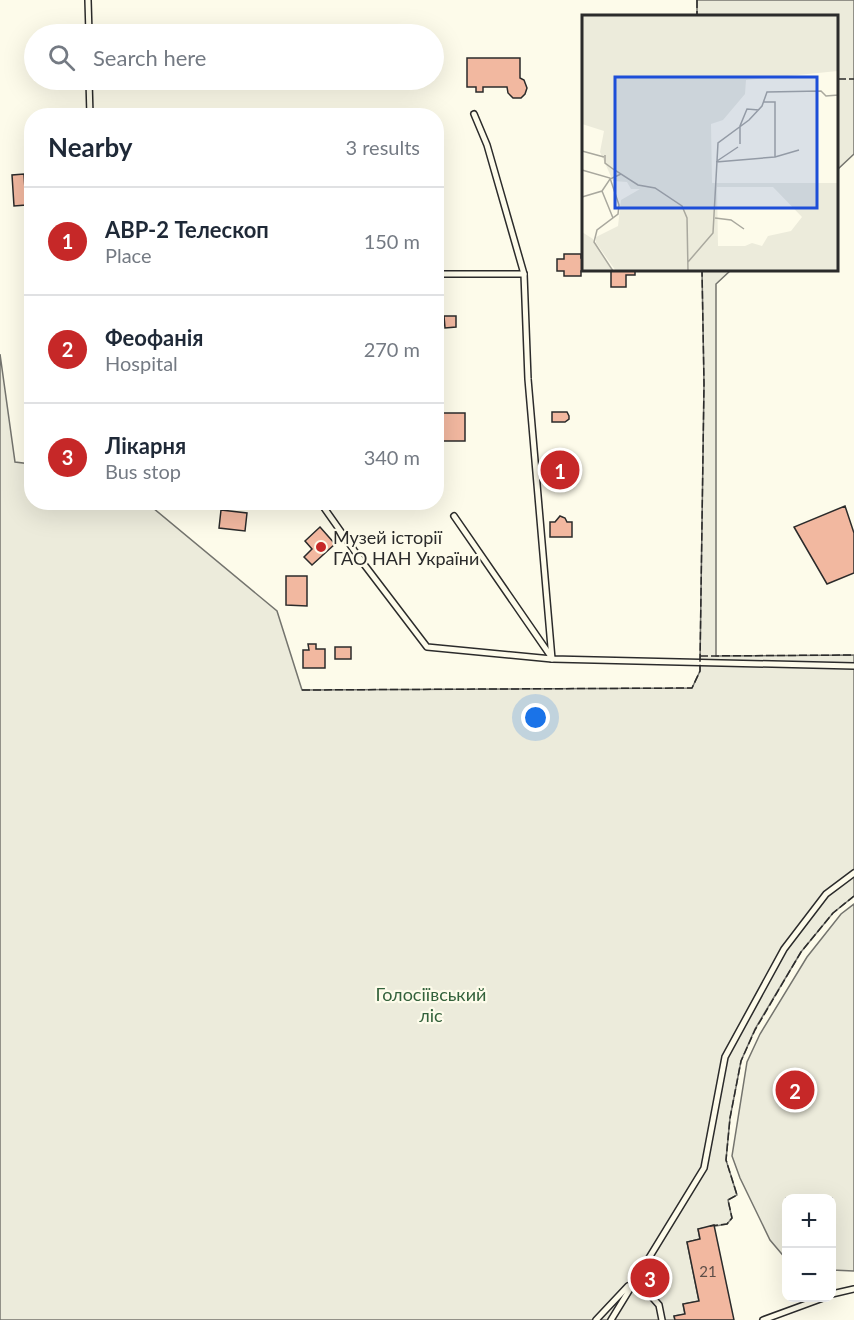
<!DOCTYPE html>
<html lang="en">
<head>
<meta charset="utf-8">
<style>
	:root { --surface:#fff; --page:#f2f2f3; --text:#1f2937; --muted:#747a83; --line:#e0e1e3; --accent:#c62828 }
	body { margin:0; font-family:Lato,sans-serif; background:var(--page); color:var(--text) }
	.controls { position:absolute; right:18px; bottom:18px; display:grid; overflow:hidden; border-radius:12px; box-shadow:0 6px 24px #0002 }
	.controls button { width:54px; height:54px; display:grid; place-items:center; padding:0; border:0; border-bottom:2px solid var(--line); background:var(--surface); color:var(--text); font:30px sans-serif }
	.you { position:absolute; left:536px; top:718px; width:21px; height:21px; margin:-15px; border:4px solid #fff; border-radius:50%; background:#1a73e8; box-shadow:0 0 0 9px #1a73e833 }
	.badge { display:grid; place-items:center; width:39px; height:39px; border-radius:50%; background:var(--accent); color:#fff; font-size:20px; font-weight:700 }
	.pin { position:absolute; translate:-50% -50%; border:3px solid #fff; box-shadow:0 2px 6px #0006 }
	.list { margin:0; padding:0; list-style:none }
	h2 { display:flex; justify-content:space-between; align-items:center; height:78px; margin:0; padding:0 24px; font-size:26px }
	h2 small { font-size:20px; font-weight:400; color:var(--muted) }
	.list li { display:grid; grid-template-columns:39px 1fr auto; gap:18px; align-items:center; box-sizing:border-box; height:108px; padding:0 24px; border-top:2px solid var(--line) }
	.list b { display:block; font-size:22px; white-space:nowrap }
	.list p { margin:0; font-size:20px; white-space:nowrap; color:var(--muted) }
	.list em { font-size:20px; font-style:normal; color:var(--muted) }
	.icon { flex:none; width:33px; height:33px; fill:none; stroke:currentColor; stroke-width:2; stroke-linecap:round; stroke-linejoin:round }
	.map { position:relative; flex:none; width:854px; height:1320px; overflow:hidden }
	.search { position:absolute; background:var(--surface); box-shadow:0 6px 24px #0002; left:24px; top:24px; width:420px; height:66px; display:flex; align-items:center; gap:15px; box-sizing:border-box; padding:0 21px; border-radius:33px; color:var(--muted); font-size:22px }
	.panel { position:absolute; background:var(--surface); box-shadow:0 6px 24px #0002; left:24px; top:108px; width:420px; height:402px; border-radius:24px }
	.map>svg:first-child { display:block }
	.green { fill:#ecebdb; stroke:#74746e; stroke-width:1.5 }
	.building { fill:#f2b8a0; stroke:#2b2b2b; stroke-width:1.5 }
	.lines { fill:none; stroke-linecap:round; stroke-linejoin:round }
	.lane-casing { stroke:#2b2b2b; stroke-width:8 }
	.lane { stroke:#fdfbea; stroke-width:5 }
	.fence { stroke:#2b2b2b; stroke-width:1.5; stroke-dasharray:8 3; stroke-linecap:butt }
	.poi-dot { fill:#c62828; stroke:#fdfbea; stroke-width:2 }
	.labels { text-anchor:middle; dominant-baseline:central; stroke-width:4.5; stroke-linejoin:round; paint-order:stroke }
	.number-label { font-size:15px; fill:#5d4e48 }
	.poi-label { font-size:18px; fill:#2b2b2b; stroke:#fdfbea; text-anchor:start }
	.park-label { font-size:18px; fill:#34623c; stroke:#fdfbea }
	.inset-road { fill:none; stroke:#a9a89e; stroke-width:1.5 }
	.view { fill:#1d4ed8; fill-opacity:0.15; stroke:#1d4ed8; stroke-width:3 }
	.inset-edge { fill:none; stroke:#2b2b2b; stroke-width:3 }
</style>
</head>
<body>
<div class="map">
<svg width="854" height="1320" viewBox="0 0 854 1320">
	<rect width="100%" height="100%" fill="#fdfbea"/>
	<g class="green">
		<polygon points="697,0 854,0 854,154 838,169 838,16 697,16"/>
		<polygon points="702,270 731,270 716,284 716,656 854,655 854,896 833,913 801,952 755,1029 741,1061 730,1118 726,1160 737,1195 728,1200 732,1218 727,1224 698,1229 700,1239 687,1242 699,1301 683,1304 685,1314 674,1316 675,1320 0,1320 0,354 15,462 31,464 32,502 147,503 277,611 302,690 692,688 700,671 700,663 704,384"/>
		<polygon points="854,904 854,1271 832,1270 832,1198 786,1198 786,1259 770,1240 740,1178 732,1156 747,1062 760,1034 807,957 841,914"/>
	</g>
	<g class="building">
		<polygon points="467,58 520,58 520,78 524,80 527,88 525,94 521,98 513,98 508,93 507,87 483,87 483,92 476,92 476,87 467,87"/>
		<polygon points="24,174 26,205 14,206 12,175"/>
		<polygon points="564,254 581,254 581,258 584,258 584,270 635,270 635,275 626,275 626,287 611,287 611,271 581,271 581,276 564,276 564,271 557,271 557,259 564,259"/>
		<polygon points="444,316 456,316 456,327 445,328"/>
		<polygon points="552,412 567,412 569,416 569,419 565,422 552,422"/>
		<rect x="436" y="413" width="29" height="28"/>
		<polygon points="551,465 566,465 569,471 564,475 551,475"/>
		<polygon points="845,506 854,533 854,573 827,584 794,527"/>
		<polygon points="221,510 247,513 245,531 219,528"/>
		<polygon points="560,516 565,518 567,522 572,522 572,537 550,537 550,522 555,522"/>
		<polygon points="320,527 335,544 312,565 304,557 312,549 305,541"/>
		<polygon points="286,576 307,576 307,606 286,605"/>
		<polygon points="308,644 316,644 316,649 325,649 325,668 303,668 303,650 309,650"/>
		<rect x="335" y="647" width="16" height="12"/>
		<polygon points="714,1225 734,1320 675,1320 674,1316 685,1314 683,1304 699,1301 687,1242 700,1239 698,1229"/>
	</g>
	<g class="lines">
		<defs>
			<g id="lane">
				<polyline points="88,0 89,34"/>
				<polyline points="89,80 90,116"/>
				<polyline points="474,114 487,145 524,274 528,379 552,659"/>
				<polyline points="436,274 524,274"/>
				<polyline points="320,502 363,563 427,647 552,659 854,666"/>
				<polyline points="454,516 552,658"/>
				<polyline points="636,1279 659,1305 662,1320"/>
				<polyline points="832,1294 854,1289"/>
				<polyline points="596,1320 628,1286"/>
				<polyline points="611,1320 704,1168 725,1057 784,949 826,894 854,873"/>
				<polyline points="763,1320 823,1298"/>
			</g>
		</defs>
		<use href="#lane" class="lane-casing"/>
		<use href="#lane" class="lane"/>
		<g class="fence">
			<polyline points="697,0 697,16"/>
			<polyline points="838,79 854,79"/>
			<polyline points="700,656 854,655"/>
			<polyline points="302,690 692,688 700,671 700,663 704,384 702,270"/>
			<polyline points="710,1226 727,1224 732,1218 728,1200 737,1195 726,1160 730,1118 741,1061 755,1030 801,952 833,913 854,896"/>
		</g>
	</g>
	<circle class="poi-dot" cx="321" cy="547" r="6"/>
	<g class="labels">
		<g class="number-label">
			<text x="708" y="1271">21</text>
		</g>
		<g class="poi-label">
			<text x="333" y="537">Музей історії<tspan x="333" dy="21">ГАО НАН України</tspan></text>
		</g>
		<g class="park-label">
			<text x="431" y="994">Голосіївський<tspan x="431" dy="21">ліс</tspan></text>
		</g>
	</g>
	<g transform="translate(582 15)">
		<rect width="256" height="256" fill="#fdfbea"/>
		<path d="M 0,0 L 256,0 L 256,56 L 164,65 L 163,79 L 141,105 L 129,109 L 130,168 L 256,168 L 256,256 L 34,256 L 14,228 L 14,222 L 36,211 L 39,185 L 58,174 L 49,174 L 45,167 L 31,166 L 18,137 L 22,116 L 0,109 ZM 135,172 L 191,172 L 220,202 L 209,216 L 186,221 L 180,231 L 170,228 L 163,231 L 136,231 ZM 0,217 L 11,224 L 30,256 L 0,256 Z" fill="#ecebdb" fill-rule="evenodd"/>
		<path class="inset-road" d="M 182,87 L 193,87 L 193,142M 158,129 L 158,111 L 165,94 L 177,95M 0,136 L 22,142M 23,140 L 23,148 L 31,154 L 56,170 L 73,173 L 100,191 L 105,203 L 106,256M 135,146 L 156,132M 134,147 L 193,142 L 217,135M 0,155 L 28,163 L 37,190 L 36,199 L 15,215 L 12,227 L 31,256M 20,176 L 31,203M 0,182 L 20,176 L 28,164 L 39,159M 133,203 L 149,205 L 162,214M 106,247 L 131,218 L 136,128 L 167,105 L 180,91 L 185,77 L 239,76 L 244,81 L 256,80 L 256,76"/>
		<path class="view" d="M 33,62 L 235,62 L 235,193 L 33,193 Z"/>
		<rect width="256" height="256" class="inset-edge"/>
	</g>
</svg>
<div class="controls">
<button>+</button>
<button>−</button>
</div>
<div class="you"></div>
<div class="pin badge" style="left:560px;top:470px">1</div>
<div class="pin badge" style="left:795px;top:1090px">2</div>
<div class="pin badge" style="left:650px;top:1278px">3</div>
<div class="search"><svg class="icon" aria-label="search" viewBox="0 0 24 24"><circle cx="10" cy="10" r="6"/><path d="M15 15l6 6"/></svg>Search here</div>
<section class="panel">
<h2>Nearby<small>3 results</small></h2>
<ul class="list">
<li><span class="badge">1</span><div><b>АВР-2 Телескоп</b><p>Place</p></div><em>150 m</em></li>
<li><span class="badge">2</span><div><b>Феофанія</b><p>Hospital</p></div><em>270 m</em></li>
<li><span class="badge">3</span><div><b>Лікарня</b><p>Bus stop</p></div><em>340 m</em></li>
</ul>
</section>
</div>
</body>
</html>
